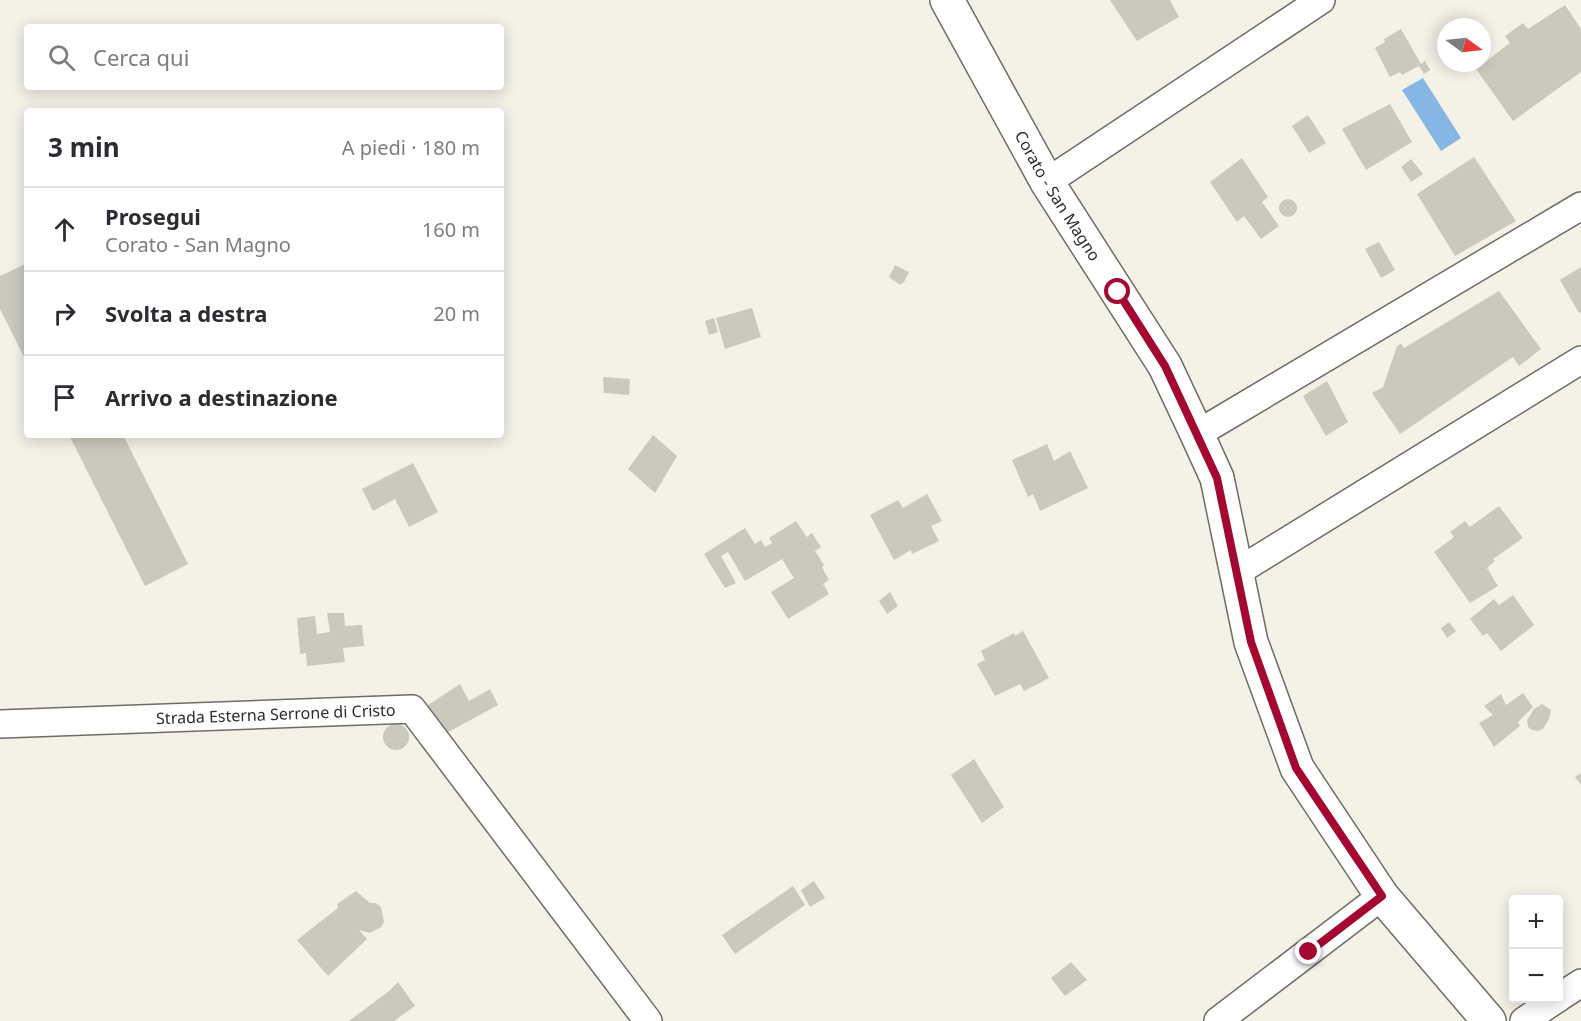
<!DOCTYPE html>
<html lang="it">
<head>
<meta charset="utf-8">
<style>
	:root { --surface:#fff; --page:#f2f2f3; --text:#2b2b33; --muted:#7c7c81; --line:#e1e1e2 }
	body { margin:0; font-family:"Noto Sans",sans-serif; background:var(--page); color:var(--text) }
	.controls { position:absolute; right:18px; bottom:18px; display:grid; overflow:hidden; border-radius:6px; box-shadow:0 3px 15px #0003 }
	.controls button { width:54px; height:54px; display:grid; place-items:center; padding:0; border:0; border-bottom:2px solid var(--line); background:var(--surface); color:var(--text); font:30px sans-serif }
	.compass { position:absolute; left:1437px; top:18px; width:54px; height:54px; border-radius:50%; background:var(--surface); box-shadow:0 3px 15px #0003; rotate:105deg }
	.stop { position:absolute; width:18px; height:18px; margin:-14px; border:4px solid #a4072f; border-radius:50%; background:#fff }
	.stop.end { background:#a4072f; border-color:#fff; box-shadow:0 2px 6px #0008 }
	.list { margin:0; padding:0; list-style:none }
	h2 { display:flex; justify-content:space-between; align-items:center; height:78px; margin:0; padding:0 24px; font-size:26px }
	h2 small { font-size:20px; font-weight:400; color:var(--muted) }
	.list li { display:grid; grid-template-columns:39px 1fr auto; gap:18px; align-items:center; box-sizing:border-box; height:84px; padding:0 24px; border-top:2px solid var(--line) }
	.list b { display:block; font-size:22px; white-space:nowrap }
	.list p { margin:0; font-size:20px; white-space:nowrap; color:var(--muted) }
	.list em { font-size:20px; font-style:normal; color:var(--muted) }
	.icon { flex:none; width:33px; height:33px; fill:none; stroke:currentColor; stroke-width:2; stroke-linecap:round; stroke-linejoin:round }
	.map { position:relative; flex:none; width:1581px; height:1021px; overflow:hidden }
	.search { position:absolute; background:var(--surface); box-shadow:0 3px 15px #0003; left:24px; top:24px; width:480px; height:66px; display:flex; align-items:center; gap:15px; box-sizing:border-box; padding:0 21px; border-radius:6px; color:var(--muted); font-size:22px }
	.panel { position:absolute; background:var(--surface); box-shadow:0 3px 15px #0003; left:24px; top:108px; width:480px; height:330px; border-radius:6px }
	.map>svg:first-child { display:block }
	.water { fill:#86b6e3 }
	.building { fill:#cbc9be }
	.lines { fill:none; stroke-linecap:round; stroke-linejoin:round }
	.minor-casing { stroke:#6e6d63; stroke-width:30 }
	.major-casing { stroke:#6e6d63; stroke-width:36 }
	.minor { stroke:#fff; stroke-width:27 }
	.major { stroke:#fff; stroke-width:33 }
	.route { stroke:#a4072f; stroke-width:8 }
	.labels { text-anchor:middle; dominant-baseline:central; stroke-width:6; stroke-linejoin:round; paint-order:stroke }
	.street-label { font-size:16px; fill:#2d2c28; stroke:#fff }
</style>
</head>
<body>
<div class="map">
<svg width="1581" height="1021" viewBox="0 0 1581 1021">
	<rect width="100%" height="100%" fill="#f4f2e7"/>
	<polygon class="water" points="1423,78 1461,138 1441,151 1402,90"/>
	<g class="building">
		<polygon points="1110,0 1170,0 1179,17 1137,41"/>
		<polygon points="1565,5 1581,29 1581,72 1513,121 1476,69 1510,43 1505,36 1523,23 1528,29"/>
		<polygon points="1401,29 1421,64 1425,61 1430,70 1424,74 1419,66 1402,75 1400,72 1390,77 1375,48 1385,42 1384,39"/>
		<polygon points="1390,104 1412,142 1366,170 1342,129"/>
		<polygon points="1308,115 1326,143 1309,153 1292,126"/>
		<polygon points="1474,157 1516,221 1455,256 1417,194"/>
		<polygon points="1242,158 1268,197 1262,202 1279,226 1261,239 1244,216 1237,222 1210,182"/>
		<polygon points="1411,159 1423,174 1411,182 1401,167"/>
		<circle cx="1288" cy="208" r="9"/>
		<polygon points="1379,242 1395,270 1381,278 1365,249"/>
		<polygon points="27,263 27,363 0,309 0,276"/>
		<polygon points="895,265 909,272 904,282 900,285 889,277"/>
		<polygon points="1581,267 1581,312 1579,313 1560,280"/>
		<polygon points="1499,291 1541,349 1519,366 1513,357 1400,434 1372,393 1383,387 1397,346 1401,344 1404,348"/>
		<polygon points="752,308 761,337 725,349 716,318"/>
		<polygon points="714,318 718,332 709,335 705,321"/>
		<polygon points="603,377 630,379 629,395 604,393"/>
		<polygon points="1327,381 1348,422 1326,436 1303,396"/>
		<polygon points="69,435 123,435 188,564 145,586"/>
		<polygon points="653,435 677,456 655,493 628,469"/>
		<polygon points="1047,444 1054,461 1070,451 1088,488 1040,511 1033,494 1028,497 1012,460"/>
		<polygon points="413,463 438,512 409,527 395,499 373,511 362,489"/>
		<polygon points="927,494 942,521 931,526 939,541 912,554 911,550 894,560 870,515 898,500 903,508"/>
		<polygon points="1499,506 1523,538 1493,559 1495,561 1487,568 1498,586 1470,603 1434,552 1454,537 1450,532 1465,521 1470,527"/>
		<polygon points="796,521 807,537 812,533 821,547 815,551 824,565 822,567 829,580 823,584 829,594 788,619 771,592 794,578 782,559 745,581 728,552 721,556 736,583 725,588 704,554 745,528 755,544 761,540 765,547 772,543 769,538"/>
		<polygon points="890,592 898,606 887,614 879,601"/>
		<polygon points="1513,595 1534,625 1501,651 1487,633 1483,636 1470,619 1494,599 1499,605"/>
		<polygon points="327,613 344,613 345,626 362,625 364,646 343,648 345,662 307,666 306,653 300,654 297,618 315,616 317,634 330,632"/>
		<polygon points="1449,622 1456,631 1447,638 1441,628"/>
		<polygon points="1023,631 1049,678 1024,691 1020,684 995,696 977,664 985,660 981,651 1014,633 1015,636"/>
		<polygon points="460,684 469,701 490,689 498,705 443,735 425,707"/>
		<polygon points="1523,693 1533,707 1518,722 1520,726 1494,747 1479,723 1493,715 1484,706 1501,694 1506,705"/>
		<polygon points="1542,704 1551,710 1549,719 1543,729 1538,731 1532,730 1528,727 1527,720 1534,709"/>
		<circle cx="396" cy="737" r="13"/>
		<polygon points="974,759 1004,807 982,823 951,775"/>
		<polygon points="1581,773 1581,785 1575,777"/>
		<polygon points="814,881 825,898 810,907 801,890"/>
		<polygon points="793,886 805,905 735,954 722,935"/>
		<polygon points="356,891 370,903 376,903 381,907 384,922 381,927 370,933 359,930 367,939 328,976 297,940 338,908 337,904"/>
		<polygon points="1071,962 1087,980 1065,996 1051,978"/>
		<polygon points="398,982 415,1006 394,1021 349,1021 389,991"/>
	</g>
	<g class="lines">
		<defs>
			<g id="minor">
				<polyline points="1047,182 1321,0"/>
				<polyline points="1197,434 1581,206"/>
				<polyline points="1237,572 1581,360"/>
				<path id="s1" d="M 0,724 L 412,709 L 648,1021"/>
				<polyline points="1558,998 1581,983"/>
				<polyline points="1218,1021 1382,896"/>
				<polyline points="1524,1021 1558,998"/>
			</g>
			<g id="major">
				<path id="s2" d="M 947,0 L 1047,182 L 1165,366 L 1197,434 L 1217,478 L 1251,642 L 1297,768 L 1382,896 L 1489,1021"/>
			</g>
		</defs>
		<use href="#minor" class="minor-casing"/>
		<use href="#major" class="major-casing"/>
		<use href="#minor" class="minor"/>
		<use href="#major" class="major"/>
	</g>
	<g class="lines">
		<polyline class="route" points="1118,292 1165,366 1217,478 1251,642 1296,768 1382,896 1309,952"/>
	</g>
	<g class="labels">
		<g class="street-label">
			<text stroke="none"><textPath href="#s2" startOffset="225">Corato - San Magno</textPath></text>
			<text stroke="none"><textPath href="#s1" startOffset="276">Strada Esterna Serrone di Cristo</textPath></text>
		</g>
	</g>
</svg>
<div class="controls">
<button>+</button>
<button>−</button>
</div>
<svg class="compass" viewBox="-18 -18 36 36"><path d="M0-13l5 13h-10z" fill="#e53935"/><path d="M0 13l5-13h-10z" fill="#7c7c81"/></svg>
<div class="stop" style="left:1118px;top:292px"></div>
<div class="stop end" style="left:1309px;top:952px"></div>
<div class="search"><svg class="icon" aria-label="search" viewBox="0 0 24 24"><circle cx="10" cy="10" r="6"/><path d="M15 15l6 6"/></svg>Cerca qui</div>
<section class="panel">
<h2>3 min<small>A piedi · 180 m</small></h2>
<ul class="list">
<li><svg class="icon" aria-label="ahead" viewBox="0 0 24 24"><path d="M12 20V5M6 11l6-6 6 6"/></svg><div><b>Prosegui</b><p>Corato - San Magno</p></div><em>160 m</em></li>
<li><svg class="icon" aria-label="right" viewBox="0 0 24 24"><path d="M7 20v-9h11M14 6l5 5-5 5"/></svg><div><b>Svolta a destra</b></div><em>20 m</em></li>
<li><svg class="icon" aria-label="arrive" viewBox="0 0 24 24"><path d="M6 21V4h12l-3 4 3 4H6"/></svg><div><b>Arrivo a destinazione</b></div></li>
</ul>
</section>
</div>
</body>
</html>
